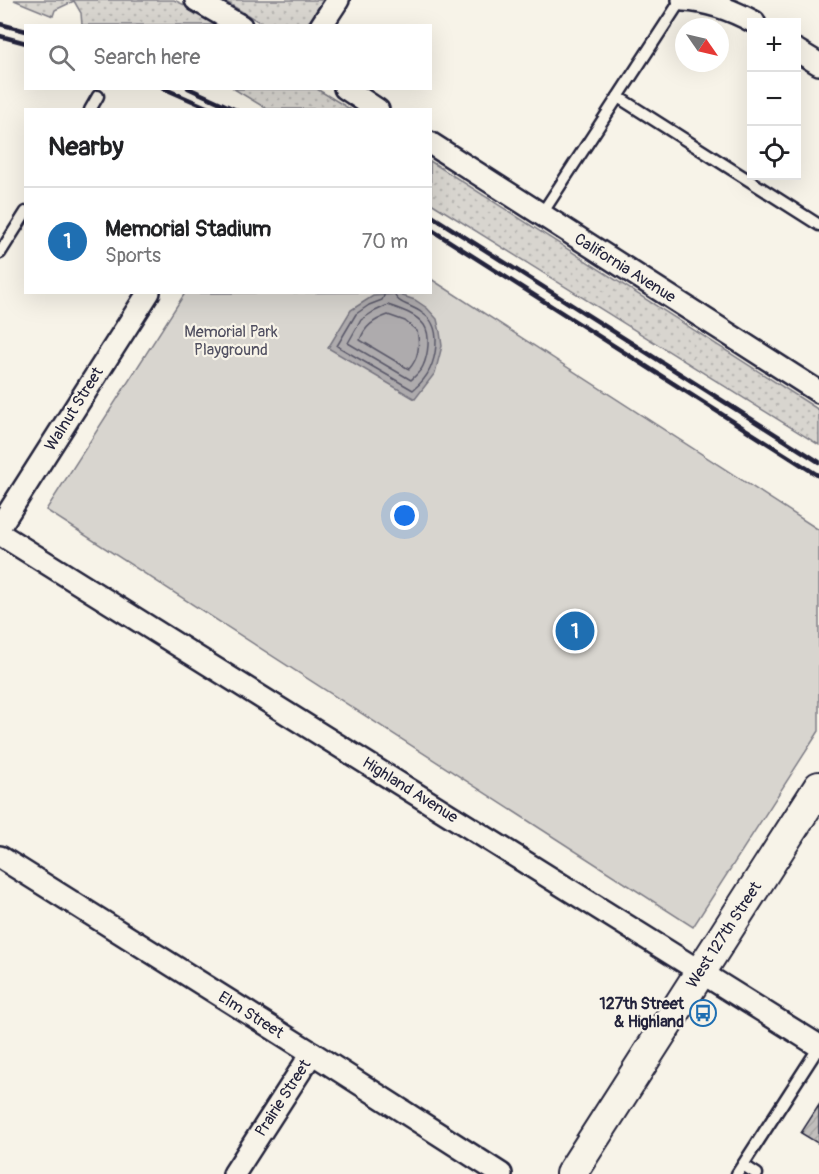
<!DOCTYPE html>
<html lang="en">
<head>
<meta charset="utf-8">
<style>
	:root { --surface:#fff; --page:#f6f6f6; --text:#202124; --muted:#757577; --line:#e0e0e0; --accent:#1f6fb2 }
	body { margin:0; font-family:Pangolin,sans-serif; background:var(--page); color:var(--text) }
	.controls { position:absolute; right:18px; top:18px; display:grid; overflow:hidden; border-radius:0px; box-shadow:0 6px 24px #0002 }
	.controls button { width:54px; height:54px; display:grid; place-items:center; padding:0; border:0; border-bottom:2px solid var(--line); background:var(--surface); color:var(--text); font:30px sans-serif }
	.compass { position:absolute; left:675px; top:18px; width:54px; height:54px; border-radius:50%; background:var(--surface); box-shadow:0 6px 24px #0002; rotate:124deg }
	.you { position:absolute; left:405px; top:516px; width:21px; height:21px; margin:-15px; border:4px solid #fff; border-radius:50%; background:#1a73e8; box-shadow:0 0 0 9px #1a73e833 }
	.badge { display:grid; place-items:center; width:39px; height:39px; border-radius:50%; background:var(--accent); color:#fff; font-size:20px; font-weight:700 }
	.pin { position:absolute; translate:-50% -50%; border:3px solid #fff; box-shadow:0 2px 6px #0006 }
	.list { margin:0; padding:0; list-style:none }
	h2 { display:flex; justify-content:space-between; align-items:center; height:78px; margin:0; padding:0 24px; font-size:26px }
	h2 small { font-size:20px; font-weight:400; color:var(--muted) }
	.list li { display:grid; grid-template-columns:39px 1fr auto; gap:18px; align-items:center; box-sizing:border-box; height:108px; padding:0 24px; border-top:2px solid var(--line) }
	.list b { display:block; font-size:22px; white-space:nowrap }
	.list p { margin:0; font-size:20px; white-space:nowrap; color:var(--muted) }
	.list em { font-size:20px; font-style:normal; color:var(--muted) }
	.icon { flex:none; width:33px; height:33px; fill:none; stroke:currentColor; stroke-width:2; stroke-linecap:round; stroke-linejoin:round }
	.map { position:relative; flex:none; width:819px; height:1174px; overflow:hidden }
	.search { position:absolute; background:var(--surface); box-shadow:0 6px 24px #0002; left:24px; top:24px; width:408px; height:66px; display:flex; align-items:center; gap:15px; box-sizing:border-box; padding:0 21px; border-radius:0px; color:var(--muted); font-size:22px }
	.panel { position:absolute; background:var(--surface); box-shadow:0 6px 24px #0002; left:24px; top:108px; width:408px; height:186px; border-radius:0px }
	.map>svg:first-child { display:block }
	.grass { fill:url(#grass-dots); stroke:#7d7c85; stroke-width:1.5 }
	.park { fill:#d8d5cf; stroke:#7d7c85; stroke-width:1.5 }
	.water { fill:#aeabad; stroke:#76747f; stroke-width:1.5 }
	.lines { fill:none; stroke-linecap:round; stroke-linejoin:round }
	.shore { stroke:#5a5969; stroke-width:1.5 }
	.building { fill:url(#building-hatch); stroke:#22223b; stroke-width:1.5 }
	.service-casing { stroke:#22223b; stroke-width:15 }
	.minor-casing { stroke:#22223b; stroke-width:26 }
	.secondary-casing { stroke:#22223b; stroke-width:34 }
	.service { stroke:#f7f3e8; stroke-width:10 }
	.minor { stroke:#f7f3e8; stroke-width:21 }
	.secondary { stroke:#f7f3e8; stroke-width:30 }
	.rail { stroke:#22223b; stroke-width:4.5 }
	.labels { text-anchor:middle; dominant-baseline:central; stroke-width:4.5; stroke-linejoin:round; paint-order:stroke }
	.street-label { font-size:16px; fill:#22223b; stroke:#f7f3e8 }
	.park-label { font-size:16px; fill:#504f60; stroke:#f7f3e8 }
	.poi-label { font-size:16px; font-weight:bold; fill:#22223b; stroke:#f7f3e8; text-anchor:end }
</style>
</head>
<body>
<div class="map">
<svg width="819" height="1174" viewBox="0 0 819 1174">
	<defs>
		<pattern id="grass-dots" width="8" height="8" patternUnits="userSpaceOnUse" patternTransform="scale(1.5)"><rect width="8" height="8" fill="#d8d5cf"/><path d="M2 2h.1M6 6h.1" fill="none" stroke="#b9b7b3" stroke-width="1.8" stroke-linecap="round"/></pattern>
		<pattern id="building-hatch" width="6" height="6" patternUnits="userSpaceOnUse" patternTransform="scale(1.5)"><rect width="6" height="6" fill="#c2bfbd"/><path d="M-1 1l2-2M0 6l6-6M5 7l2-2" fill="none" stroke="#a6a4a3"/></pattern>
	</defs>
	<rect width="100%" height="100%" fill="#f7f3e8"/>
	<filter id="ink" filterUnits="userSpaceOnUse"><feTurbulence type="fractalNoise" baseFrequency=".0167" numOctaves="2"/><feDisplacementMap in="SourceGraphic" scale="12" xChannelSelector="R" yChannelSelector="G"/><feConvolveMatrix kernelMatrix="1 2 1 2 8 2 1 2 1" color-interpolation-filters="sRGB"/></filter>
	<g filter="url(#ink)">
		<g class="grass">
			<polygon points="14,0 174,0 206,15 223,25 82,25 81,13 74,1 55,10 53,16"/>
			<polygon points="223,0 323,0 307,25 264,25"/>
			<polygon points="234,89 317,89 350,109 267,109"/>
			<polygon points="430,161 819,410 819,445 431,203"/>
		</g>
		<polygon class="park" points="431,279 819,530 819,731 693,927 46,510 185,293 430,292"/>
		<polygon class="water" points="397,294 415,300 427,308 437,319 440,332 442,346 435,373 415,399 328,348 351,310 373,296"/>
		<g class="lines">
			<g class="shore">
				<path d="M 384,292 L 384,296 L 382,300 L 369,305 L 356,314 L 337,346 L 413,390 C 419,385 427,376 430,369 C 436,356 439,336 432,323 C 430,319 425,315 422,313 C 413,305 395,304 394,292"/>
				<path d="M 388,305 C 400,309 416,314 424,325 C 431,335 428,355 423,366 C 421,371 415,376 411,380 L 348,343 L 361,320 L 373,312 Z"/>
				<path d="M 388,315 L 405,321 L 417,331 C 420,344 419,358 409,369 L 407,368 L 360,340 C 365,326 374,320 388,315 Z"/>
			</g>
		</g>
		<polygon class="building" points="819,1105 819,1144 801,1133"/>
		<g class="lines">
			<defs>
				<g id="service">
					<polyline points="618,97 819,225"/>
					<polyline points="90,110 98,96"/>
					<polyline points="541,215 681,0"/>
					<polyline points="0,253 26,212"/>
					<polyline points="743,1165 757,1174"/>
					<polyline points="737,1174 819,1047"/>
				</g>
				<g id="minor">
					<polyline points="196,0 241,26"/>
					<path d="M 683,0 C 709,1 732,10 754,22"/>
					<polyline points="321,26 338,0"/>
					<polyline points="796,50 819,64"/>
					<polyline points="345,88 378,110"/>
					<polyline points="430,143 819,392"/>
					<polyline points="0,526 149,292"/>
					<polyline points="0,534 819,1046"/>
					<polyline points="0,857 312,1053 501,1174"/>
					<polyline points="234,1174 312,1053"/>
				</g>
				<polyline id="secondary" points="571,1174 819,787"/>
			</defs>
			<use href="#service" class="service-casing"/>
			<use href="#minor" class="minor-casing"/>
			<use href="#secondary" class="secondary-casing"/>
			<use href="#service" class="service"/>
			<use href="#minor" class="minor"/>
			<use href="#secondary" class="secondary"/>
			<g class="rail">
				<polyline points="0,24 26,31"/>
				<polyline points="0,36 26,43"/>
				<polyline points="163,88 213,110"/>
				<polyline points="188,88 236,110"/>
				<polyline points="430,215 819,462"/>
				<polyline points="430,229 819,476"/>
			</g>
		</g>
	</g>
	<defs>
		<symbol id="bus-ring" viewBox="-11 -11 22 22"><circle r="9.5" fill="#f7f3e8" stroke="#1f6fb2" stroke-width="1.5"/><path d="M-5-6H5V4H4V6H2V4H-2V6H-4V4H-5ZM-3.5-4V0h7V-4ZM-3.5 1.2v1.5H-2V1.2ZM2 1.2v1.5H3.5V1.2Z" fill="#1f6fb2"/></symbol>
	</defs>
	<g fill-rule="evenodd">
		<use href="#bus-ring" x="688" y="998" width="30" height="30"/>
	</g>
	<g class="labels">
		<g class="street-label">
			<text transform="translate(625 268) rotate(32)">California Avenue</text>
			<text transform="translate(74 409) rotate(-58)">Walnut Street</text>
			<text transform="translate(410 790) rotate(32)">Highland Avenue</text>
			<text transform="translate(724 935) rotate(-57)">West 127th Street</text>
			<text transform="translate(251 1015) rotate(32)">Elm Street</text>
			<text transform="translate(283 1098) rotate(-57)">Prairie Street</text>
		</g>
		<g class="park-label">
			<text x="231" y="332">Memorial Park<tspan x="231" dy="18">Playground</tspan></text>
		</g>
		<g class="poi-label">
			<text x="684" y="1004">127th Street<tspan x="684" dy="18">&amp; Highland</tspan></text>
		</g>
	</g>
</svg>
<div class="controls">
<button>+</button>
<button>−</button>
<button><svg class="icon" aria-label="locate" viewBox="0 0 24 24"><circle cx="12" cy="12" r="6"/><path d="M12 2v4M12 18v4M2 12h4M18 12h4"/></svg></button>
</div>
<svg class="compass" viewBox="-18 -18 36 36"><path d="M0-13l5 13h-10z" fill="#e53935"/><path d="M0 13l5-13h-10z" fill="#757577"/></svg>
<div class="you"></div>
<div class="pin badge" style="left:575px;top:631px">1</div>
<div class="search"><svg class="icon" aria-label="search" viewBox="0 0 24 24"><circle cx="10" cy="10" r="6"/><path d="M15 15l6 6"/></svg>Search here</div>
<section class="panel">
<h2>Nearby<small></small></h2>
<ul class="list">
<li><span class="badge">1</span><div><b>Memorial Stadium</b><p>Sports</p></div><em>70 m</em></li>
</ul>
</section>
</div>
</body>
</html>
